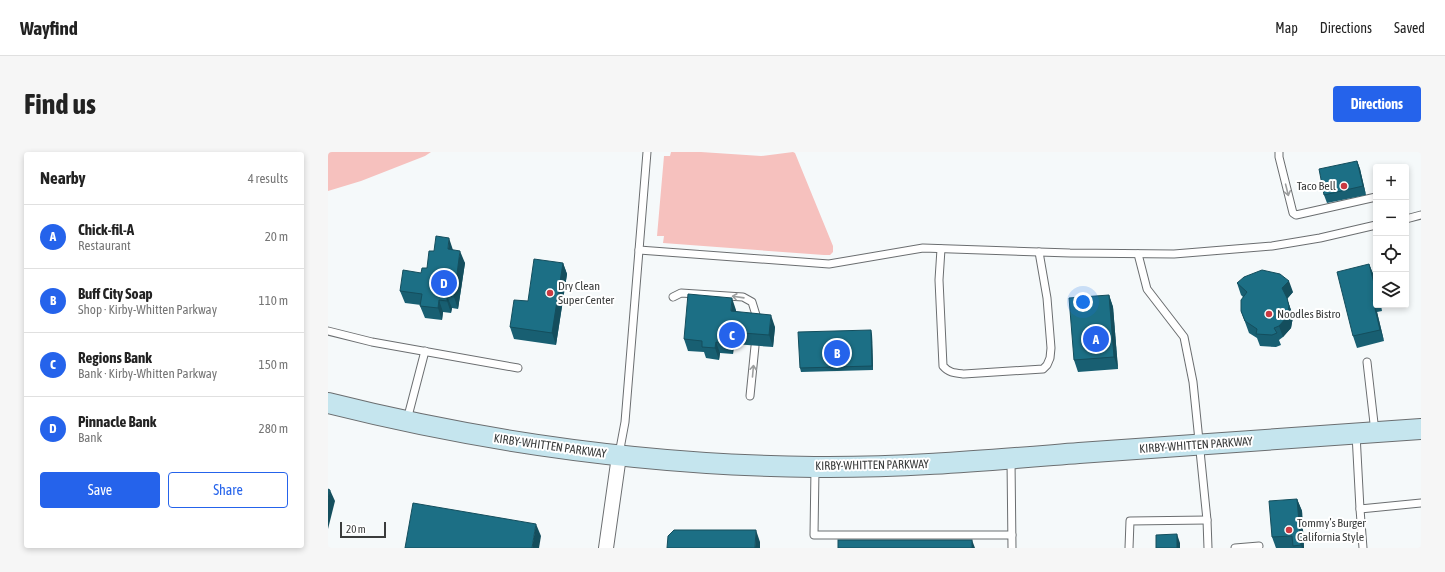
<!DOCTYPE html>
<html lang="en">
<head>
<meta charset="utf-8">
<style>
	:root { --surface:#fff; --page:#f6f6f6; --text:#222; --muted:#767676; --line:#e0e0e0; --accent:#2563eb }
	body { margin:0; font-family:"Asap Condensed",sans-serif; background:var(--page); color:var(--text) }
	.controls { position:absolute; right:12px; top:12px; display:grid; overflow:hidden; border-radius:4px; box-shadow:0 2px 6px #0003 }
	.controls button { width:36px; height:36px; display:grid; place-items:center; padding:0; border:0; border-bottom:1px solid var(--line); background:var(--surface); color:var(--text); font:20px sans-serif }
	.scale { position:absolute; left:12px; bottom:10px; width:46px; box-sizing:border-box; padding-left:4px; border:2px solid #3a3c3c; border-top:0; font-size:11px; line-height:14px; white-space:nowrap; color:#3a3c3c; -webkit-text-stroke:3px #fff; paint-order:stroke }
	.you { position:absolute; left:755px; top:150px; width:14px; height:14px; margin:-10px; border:3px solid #fff; border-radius:50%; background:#1a73e8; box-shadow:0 0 0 6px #1a73e833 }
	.badge { display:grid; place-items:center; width:26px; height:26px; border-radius:50%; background:var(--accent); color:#fff; font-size:13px; font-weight:700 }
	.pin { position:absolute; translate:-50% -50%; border:2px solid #fff; box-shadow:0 1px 4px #0006 }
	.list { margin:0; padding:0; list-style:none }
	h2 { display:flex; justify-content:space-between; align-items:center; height:52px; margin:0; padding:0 16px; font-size:17px }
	h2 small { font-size:13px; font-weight:400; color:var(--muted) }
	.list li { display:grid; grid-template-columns:26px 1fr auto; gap:12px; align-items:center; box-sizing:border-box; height:64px; padding:0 16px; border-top:1px solid var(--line) }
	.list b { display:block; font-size:15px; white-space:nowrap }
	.list p { margin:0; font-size:13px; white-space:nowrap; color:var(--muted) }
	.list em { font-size:13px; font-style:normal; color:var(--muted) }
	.actions { display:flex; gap:8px; padding:12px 16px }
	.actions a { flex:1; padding:9px 0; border:1px solid var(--accent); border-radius:4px; text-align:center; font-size:14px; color:var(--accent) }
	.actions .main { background:var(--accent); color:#fff }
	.icon { flex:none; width:22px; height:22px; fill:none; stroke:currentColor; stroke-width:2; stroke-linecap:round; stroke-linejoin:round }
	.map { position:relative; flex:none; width:1093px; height:396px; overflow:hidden; border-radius:4px }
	header { display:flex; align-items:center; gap:24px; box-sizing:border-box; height:56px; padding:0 20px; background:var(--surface); border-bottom:1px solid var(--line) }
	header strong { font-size:19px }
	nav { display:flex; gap:22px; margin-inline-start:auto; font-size:14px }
	.intro { display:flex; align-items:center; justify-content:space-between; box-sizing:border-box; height:96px; padding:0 24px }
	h1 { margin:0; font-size:28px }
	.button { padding:10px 18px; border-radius:4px; background:var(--accent); color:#fff; font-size:14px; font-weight:700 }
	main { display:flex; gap:24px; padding:0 24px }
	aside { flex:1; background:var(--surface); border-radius:4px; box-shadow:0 2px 6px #0003 }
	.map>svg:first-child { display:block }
	.green { fill:#f6c1be }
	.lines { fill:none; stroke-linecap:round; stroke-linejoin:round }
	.lane-casing { stroke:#6b6e70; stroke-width:9 }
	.street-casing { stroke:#6b6e70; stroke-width:16 }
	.secondary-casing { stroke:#6b6e70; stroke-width:22 }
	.lane { stroke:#fff; stroke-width:7 }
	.street { stroke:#fff; stroke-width:14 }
	.secondary { stroke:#c5e5ee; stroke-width:20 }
	.wall { fill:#185f72 }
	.shaded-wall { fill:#144e5d }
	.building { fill:#1c6f85; stroke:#144e5d }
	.oneway { stroke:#9c9e9e }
	.poi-dot { fill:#ca3a42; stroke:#fff; stroke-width:1.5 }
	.labels { text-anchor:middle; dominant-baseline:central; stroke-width:4; stroke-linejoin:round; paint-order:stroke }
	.poi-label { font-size:12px; fill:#3a3c3c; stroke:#fff; text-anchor:start }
	.street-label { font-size:12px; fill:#3a3c3c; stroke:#fff }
</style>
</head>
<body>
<header>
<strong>Wayfind</strong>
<nav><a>Map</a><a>Directions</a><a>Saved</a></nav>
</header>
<div class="intro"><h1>Find us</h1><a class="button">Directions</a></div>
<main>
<aside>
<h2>Nearby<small>4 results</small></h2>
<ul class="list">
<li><span class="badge">A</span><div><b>Chick-fil-A</b><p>Restaurant</p></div><em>20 m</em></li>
<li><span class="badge">B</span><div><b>Buff City Soap</b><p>Shop · Kirby-Whitten Parkway</p></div><em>110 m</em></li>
<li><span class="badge">C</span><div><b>Regions Bank</b><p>Bank · Kirby-Whitten Parkway</p></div><em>150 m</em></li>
<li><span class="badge">D</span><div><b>Pinnacle Bank</b><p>Bank</p></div><em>280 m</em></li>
</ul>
<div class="actions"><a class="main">Save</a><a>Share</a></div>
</aside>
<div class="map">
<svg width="1093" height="396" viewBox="0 0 1093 396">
	<rect width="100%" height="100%" fill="#f5f9fa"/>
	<g class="green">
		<polygon points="0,0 103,0 97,4 33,29 0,39"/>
		<polygon points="343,0 373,0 433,4 465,0 467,1 505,94 505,100 502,103 496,103 335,91 336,84 329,84 336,4 342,4"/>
	</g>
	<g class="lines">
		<defs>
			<g id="lane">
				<polyline points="951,0 951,5 965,61 968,63 1048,45"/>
				<polyline points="1078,67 1093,63"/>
				<path d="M 613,97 L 611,128 L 615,214 C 621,221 627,221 636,222 L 715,217 L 719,213 L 722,206 L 723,196 L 719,146 L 711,100"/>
				<polyline points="311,98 501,112 595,96 742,101 846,102 944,94 992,86 1048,73"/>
				<polyline points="810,102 819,137 856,185 865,230 868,259 879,368 880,396"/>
				<polyline points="345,145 353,141 415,145 424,150 428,163 428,171"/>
				<polyline points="0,179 44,190 190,216"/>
				<polyline points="1039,210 1047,280"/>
				<polyline points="422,244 427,194"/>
				<polyline points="79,268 97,199"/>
				<polyline points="1028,282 1032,357 1093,351"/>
				<polyline points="291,302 297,270 319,0"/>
				<polyline points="683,309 684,396"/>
				<polyline points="487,317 486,383 684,383"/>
				<polyline points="1032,357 1035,396"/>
				<polyline points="801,396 802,369 879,368"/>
				<polyline points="907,396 931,394"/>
			</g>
			<polyline id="street" points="278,396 291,304"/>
			<path id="secondary" d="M 0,251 C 159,291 322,313 486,315 C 575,316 663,308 751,301 C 865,293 979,285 1093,277"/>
		</defs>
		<use href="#lane" class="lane-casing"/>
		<use href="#street" class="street-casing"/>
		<use href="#secondary" class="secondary-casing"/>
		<use href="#lane" class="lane"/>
		<use href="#street" class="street"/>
		<use href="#secondary" class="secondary"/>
	</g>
	<g class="wall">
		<polygon points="1029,9 1032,17 1038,43 999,51 996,43"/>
		<polygon points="125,98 137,111 130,157 124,156 123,161 115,160 114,168 97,166 92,154 93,153 77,151 72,139 99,116 106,99"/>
		<polygon points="235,111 239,122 228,193 186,187 182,175"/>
		<polygon points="1041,112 1046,124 1048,133 1048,153 1053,153 1054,159 1049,160 1056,189 1029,196 1025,184"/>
		<polygon points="909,131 965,140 959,147 963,158 965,165 963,176 955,185 951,188 953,193 948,195 932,194 929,186 921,181 913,159 915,145 913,143"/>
		<polygon points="781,143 785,155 790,217 750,220 746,208"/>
		<polygon points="408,158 408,160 447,175 445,195 406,192 405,202 392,201 391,208 378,206 376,200 360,199 356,187"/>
		<polygon points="544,182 545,218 473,220 472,216"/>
		<polygon points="969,347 974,359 976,396 948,396 944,385"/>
	</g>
	<g class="shaded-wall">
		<polygon points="1029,9 1032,17 1038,43 1035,34"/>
		<polygon points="121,86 125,98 124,109 120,97"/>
		<polygon points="132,99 137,111 130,157 126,145"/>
		<polygon points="235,111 239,122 228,193 224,181"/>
		<polygon points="1041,112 1046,124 1048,133 1048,139"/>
		<polygon points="961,129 965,140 959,147 963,158 965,165 963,176 955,185 951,174 954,136"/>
		<polygon points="781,143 785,155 790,217 786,205"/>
		<polygon points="119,144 124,156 123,161 119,149"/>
		<polygon points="404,146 408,158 407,171 403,159"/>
		<polygon points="111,148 115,160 114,168 110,156"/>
		<polygon points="1045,148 1049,160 1056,189 1052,178"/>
		<polygon points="443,163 447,175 445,195 441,183"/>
		<polygon points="543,178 544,182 545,218 544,214"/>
		<polygon points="402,180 406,192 405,202 401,191"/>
		<polygon points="388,190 392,201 391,208 387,196"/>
		<polygon points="2,338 7,349 0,377 0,347"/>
		<polygon points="969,347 974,359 976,396 974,396 973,393"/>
		<polygon points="208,372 213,384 211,396 204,396"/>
		<polygon points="428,378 432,390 432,396 427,396"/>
		<polygon points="849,382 852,391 852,396 849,396"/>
		<polygon points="644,388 647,396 644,396"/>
	</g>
	<g class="building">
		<polygon points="1029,9 1035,34 996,43 991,17"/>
		<polygon points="108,84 121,86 120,97 132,99 126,145 119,144 119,149 111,148 110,156 92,154 94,142 72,139 75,118 93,121 94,116 99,116 101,99 106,99"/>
		<polygon points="206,107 235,111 224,181 182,175 186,148 200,149"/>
		<polygon points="1041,112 1048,139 1048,147 1045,148 1052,178 1025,184 1009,120"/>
		<polygon points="934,118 952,122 961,129 954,136 959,146 961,154 959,165 951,174 946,176 949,181 944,183 928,182 929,177 917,169 913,159 913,148 919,140 909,131 916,125"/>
		<polygon points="360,142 404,146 403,159 443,163 441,183 402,180 401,191 388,190 387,196 374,195 374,189 356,187"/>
		<polygon points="781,143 786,205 746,208 741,146"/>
		<polygon points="543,178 544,214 472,216 470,180"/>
		<polygon points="0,337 2,338 0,347"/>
		<polygon points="969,347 973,393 965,394 964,384 944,385 941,349"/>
		<polygon points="85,351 208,372 204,396 77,396"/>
		<polygon points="346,378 428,378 427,396 339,396 340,384"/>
		<polygon points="849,382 849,396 828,396 828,383"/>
		<rect x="510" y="388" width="134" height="8"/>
	</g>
	<defs><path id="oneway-shaft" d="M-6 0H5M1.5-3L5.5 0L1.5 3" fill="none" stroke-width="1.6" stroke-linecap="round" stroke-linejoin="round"/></defs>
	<g class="oneway">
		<use href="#oneway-shaft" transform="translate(959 38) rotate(76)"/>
		<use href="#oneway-shaft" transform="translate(410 145) rotate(-172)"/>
		<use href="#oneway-shaft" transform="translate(425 219) rotate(-85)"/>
	</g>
	<g class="poi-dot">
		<circle cx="1016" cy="34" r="4"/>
		<circle cx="222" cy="141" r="4"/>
		<circle cx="941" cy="162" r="4"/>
		<circle cx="961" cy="378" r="4"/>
	</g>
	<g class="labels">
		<g class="poi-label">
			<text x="1008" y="34" text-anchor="end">Taco Bell</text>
			<text x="230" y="134">Dry Clean<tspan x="230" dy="14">Super Center</tspan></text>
			<text x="949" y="162">Noodles Bistro</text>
			<text x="969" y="371">Tommy’s Burger<tspan x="969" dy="14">California Style</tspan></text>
		</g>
		<g class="street-label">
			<text transform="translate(868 293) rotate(-4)">KIRBY-WHITTEN PARKWAY</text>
			<text transform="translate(222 294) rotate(8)">KIRBY-WHITTEN PARKWAY</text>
			<text transform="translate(544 313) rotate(-1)">KIRBY-WHITTEN PARKWAY</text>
		</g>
	</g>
</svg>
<div class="controls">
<button>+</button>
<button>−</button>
<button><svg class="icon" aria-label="locate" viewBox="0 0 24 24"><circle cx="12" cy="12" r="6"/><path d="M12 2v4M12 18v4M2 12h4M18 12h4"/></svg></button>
<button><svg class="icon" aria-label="layers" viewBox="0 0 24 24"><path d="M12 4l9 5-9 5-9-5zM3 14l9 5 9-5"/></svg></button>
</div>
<div class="scale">20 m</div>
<div class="you"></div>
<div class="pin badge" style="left:768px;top:187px">A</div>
<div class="pin badge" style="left:509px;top:201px">B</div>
<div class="pin badge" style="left:404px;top:183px">C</div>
<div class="pin badge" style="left:116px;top:131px">D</div>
</div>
</main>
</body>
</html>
